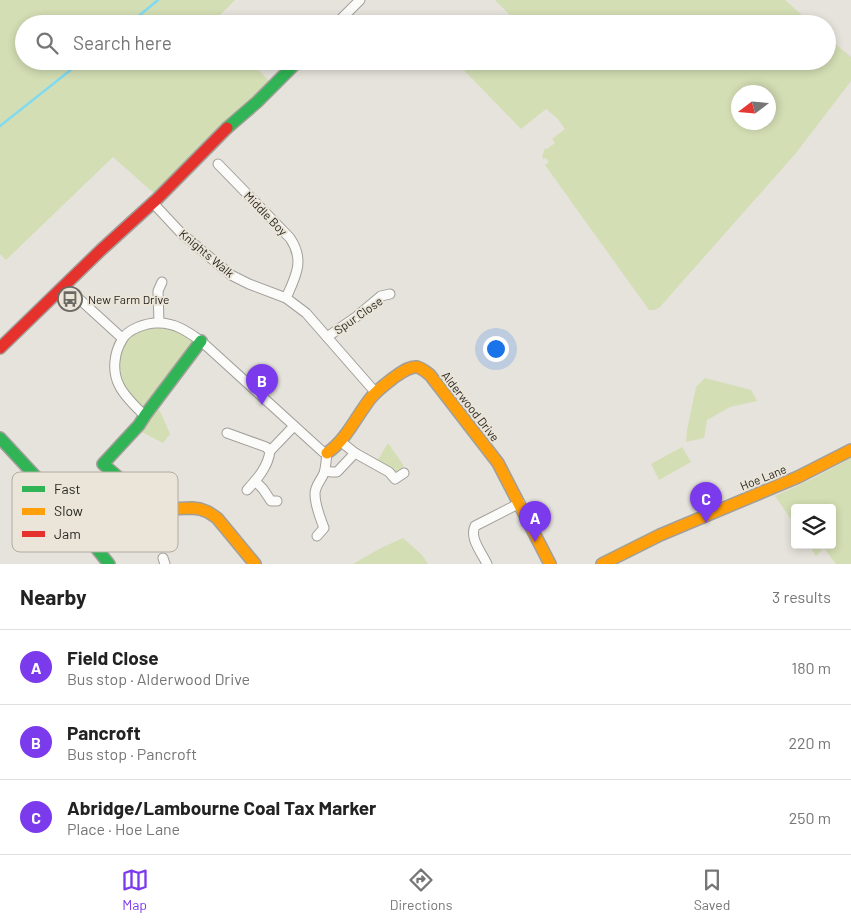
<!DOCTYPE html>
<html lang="en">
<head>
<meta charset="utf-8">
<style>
	:root { --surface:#fff; --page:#f2f2f2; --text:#222; --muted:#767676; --line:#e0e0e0; --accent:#7c3aed }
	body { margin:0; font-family:Barlow,sans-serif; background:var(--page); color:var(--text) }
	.controls { position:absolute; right:15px; bottom:15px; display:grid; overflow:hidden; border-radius:5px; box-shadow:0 2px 8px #0003 }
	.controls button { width:45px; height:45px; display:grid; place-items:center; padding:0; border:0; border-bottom:1px solid var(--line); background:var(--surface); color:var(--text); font:25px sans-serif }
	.compass { position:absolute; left:731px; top:85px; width:45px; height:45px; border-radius:50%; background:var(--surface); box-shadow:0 2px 8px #0003; rotate:254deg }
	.you { position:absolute; left:495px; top:348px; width:18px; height:18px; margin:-12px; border:4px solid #fff; border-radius:50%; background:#1a73e8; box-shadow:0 0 0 8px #1a73e833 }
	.badge { display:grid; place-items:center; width:32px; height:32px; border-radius:50%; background:var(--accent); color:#fff; font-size:16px; font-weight:700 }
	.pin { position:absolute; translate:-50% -41px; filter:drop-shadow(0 1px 2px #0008) }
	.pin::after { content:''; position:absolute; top:26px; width:18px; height:15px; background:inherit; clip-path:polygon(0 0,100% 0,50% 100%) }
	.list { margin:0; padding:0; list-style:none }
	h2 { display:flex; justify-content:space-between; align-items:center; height:65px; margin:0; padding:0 20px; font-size:21px }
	h2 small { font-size:16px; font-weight:400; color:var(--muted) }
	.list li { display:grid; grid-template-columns:32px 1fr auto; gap:15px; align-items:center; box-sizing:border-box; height:75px; padding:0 20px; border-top:1px solid var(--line) }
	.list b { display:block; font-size:19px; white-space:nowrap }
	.list p { margin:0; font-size:16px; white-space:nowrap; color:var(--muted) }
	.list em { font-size:16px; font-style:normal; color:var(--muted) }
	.icon { flex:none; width:28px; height:28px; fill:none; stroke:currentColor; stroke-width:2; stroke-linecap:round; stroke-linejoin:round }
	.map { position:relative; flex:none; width:851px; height:564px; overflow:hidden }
	.search { position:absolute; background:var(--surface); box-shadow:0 2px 8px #0003; left:15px; right:15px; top:15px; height:55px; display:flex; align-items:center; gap:12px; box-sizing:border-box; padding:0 18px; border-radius:28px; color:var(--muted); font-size:19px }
	.sheet { height:290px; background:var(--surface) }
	nav { display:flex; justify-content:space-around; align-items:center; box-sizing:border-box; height:70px; border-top:1px solid var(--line); background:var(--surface); font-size:14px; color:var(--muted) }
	nav a { display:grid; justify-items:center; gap:2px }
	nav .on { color:var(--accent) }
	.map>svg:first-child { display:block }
	.green { fill:#d3deb4; fill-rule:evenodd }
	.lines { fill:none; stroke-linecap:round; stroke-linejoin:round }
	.stream { stroke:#80daf0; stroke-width:2.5 }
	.street-casing { stroke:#a29f9b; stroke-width:11 }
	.fast-casing { stroke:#a29f9b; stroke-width:14 }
	.slow-casing { stroke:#a29f9b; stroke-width:14 }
	.jam-casing { stroke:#a29f9b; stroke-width:14 }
	.street { stroke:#fbfbfa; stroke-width:9 }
	.fast { stroke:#30b455; stroke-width:11 }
	.slow { stroke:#ff9f0a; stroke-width:11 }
	.jam { stroke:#e5322d; stroke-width:11 }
	.labels { text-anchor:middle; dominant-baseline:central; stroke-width:4; stroke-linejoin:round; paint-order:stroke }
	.street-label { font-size:12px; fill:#292722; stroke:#eae5d8 }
	.poi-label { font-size:12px; fill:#292722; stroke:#eae5d8; text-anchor:start }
	.key { fill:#eae5d8; stroke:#b0aca1; stroke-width:1 }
	.key-label { font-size:14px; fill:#292722 }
</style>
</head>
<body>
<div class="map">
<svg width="851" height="564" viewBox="0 0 851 564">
	<rect width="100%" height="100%" fill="#e6e3dc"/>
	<g class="green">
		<polygon points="0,0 235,0 213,22 215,24 24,24 24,61 250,61 270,82 157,196 113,157 6,260 0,254"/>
		<polygon points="495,0 785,0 812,24 500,24 510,15"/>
		<path d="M 827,37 L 851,57 L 851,81 L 796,153 L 659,308 L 654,310 L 649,310 L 545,165 L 549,162 L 546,158 L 544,159 L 542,157 L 545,148 L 547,149 L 555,143 L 552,139 L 565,129 L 557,118 L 546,109 L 521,129 L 455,61 L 827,61 ZM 738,92 L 768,92 L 768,122 L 738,122 Z"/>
		<polygon points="157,326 175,329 194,340 146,407 141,408 125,389 118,372 120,353 128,338 144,329"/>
		<polygon points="705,378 751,390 757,401 730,407 707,420 704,438 686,442 687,430 696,387"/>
		<polygon points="157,409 160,411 170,434 163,443 140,431"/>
		<polygon points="388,443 404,466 393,474 376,463"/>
		<polygon points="682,447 691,462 659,480 651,464"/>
		<polygon points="851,458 851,564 836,564 824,548 816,556 809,545 832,545 832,508 795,508 795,525 775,496 812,479"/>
		<polygon points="403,538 422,555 428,564 353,564 381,548"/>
	</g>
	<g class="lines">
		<g class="stream">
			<polyline points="129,24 158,0"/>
			<polyline points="0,126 82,61"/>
		</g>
		<defs>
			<g id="street">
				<polyline points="336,24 360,0"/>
				<path d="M 218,164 L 290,238 C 305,260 296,276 286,298"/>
				<polyline points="153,203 181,233 231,275 249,284 286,298 306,313 376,393"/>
				<polyline points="65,286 122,338"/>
				<polyline points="159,322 158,291 162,282"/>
				<polyline points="327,337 356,317 381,296 390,294"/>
				<path d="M 144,415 C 135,406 124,396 119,385 C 112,371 114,353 122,340 C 127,329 148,322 159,323 C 176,323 188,332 201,341 L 323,452 L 327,453 C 326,460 326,467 324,473 C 321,481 315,485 315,494 C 315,506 320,517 324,528 L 317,536"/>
				<path d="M 227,433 L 266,447 L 270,451 C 268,467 257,479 247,490"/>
				<polyline points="270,451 294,426"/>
				<polyline points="355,453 389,472 395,479 404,473"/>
				<polyline points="325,471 332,472 337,472 355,453 340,441"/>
				<polyline points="255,481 263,489 271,501 277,501"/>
				<polyline points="163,558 165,564"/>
				<path d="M 487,564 C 482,553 469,538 475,526 L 520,503"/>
			</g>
			<g id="fast">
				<polyline points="227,128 257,102 298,61"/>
				<polyline points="0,438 62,505 109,564"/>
				<polyline points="165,509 153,507 103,464 139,425 146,414 201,341"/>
			</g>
			<g id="slow">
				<path d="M 327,453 C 346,440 356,417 370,399 C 377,390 387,383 396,376 C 402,372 410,366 417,367 C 422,368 426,372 430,375 L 498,463 L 550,564"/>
				<polyline points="165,509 192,508 200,509 208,512 217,518 255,564"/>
				<polyline points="602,564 660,535 798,477 851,450"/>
			</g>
			<polyline id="jam" points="0,348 101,250 157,199 227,128"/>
		</defs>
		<use href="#street" class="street-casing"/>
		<use href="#fast" class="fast-casing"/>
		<use href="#slow" class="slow-casing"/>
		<use href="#jam" class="jam-casing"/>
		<use href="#street" class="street"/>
		<use href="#fast" class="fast"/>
		<use href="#slow" class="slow"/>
		<use href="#jam" class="jam"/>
	</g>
	<defs>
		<symbol id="bus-ring" viewBox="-11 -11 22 22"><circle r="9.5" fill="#eae5d8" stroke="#6b6963" stroke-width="1.5"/><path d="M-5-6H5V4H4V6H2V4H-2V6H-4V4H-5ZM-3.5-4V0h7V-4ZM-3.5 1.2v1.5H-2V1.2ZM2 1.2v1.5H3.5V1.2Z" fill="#6b6963"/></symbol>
	</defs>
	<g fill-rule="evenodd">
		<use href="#bus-ring" x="56" y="285" width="28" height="28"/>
	</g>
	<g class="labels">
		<g class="street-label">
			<text transform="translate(266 213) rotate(46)">Middle Boy</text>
			<text transform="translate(207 253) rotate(40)">Knights Walk</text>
			<text transform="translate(358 315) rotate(-35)">Spur Close</text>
			<text transform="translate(471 406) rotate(52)">Alderwood Drive</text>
			<text transform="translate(763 477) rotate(-22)">Hoe Lane</text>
		</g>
		<g class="poi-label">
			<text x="88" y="299">New Farm Drive</text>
		</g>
	</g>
	<rect x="12" y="472" width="166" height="80" rx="8" class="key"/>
	<rect x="22" y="486" width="23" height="6" fill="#30b455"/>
	<rect x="22" y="508" width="23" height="7" fill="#ff9f0a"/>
	<rect x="22" y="531" width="23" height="6" fill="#e5322d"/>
	<g class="key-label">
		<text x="54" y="494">Fast</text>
		<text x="54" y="516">Slow</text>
		<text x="54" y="539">Jam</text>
	</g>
</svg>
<div class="controls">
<button><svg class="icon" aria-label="layers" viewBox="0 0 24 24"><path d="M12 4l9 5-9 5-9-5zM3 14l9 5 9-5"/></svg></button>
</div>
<svg class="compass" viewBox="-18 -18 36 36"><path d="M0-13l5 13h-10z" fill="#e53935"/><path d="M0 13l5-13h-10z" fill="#767676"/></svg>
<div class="you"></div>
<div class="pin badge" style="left:535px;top:542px">A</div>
<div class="pin badge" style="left:262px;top:405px">B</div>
<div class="pin badge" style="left:706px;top:523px">C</div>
<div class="search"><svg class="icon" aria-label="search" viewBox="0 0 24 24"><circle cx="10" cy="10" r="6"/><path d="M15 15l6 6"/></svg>Search here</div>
</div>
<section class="sheet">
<h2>Nearby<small>3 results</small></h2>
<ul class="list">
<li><span class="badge">A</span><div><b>Field Close</b><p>Bus stop · Alderwood Drive</p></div><em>180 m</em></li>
<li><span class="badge">B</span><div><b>Pancroft</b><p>Bus stop · Pancroft</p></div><em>220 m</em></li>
<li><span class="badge">C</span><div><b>Abridge/Lambourne Coal Tax Marker</b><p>Place · Hoe Lane</p></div><em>250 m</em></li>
</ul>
</section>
<nav>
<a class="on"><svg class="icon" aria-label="map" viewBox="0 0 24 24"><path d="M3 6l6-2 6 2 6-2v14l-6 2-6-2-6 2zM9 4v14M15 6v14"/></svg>Map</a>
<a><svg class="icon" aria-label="directions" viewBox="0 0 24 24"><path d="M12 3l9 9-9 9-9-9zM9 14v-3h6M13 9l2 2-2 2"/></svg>Directions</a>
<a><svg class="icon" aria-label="saved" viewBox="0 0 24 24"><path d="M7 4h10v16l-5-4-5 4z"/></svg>Saved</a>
</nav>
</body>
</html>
